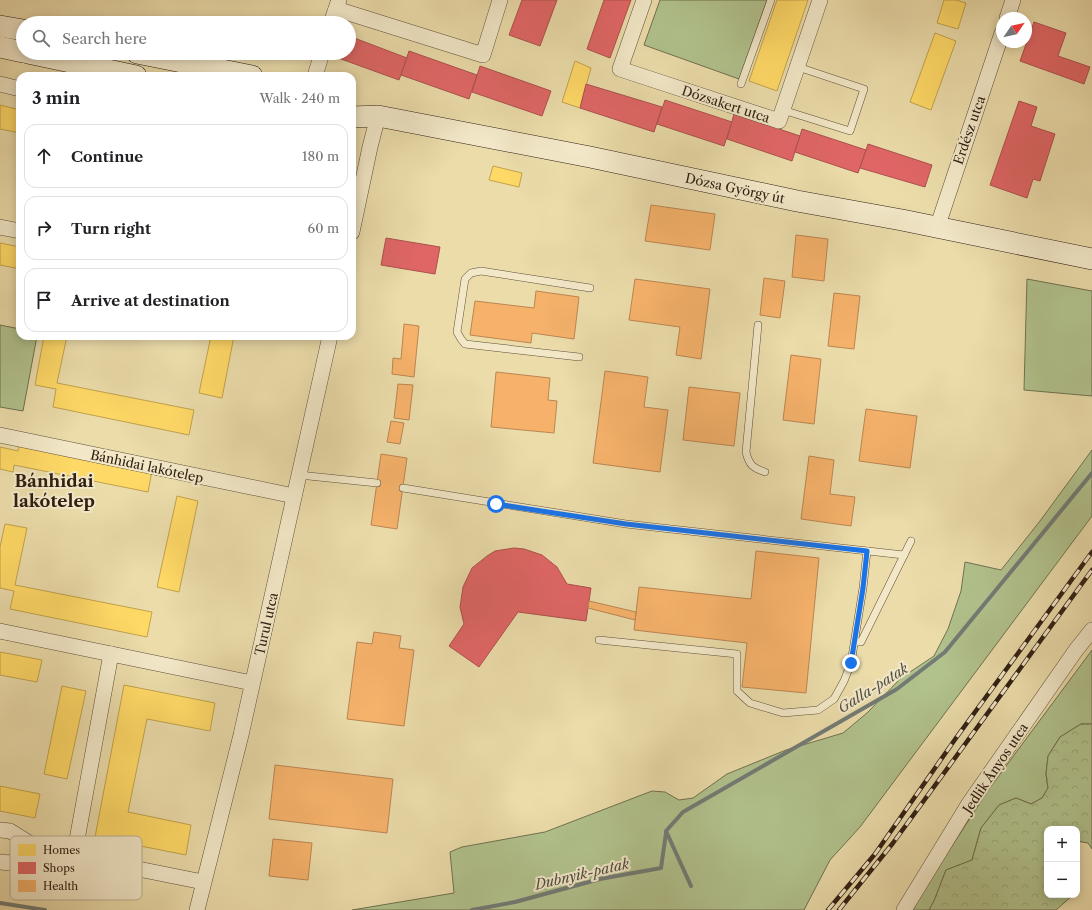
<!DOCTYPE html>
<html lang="en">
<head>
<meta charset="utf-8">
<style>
	:root { --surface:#fff; --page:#f6f6f6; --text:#202124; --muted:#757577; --line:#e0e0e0 }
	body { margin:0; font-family:"Libre Caslon Text",serif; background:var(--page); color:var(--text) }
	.controls { position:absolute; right:12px; bottom:12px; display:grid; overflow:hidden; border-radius:8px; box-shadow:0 2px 10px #0003 }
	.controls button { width:36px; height:36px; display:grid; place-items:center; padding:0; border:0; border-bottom:1px solid var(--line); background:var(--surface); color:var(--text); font:20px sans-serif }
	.compass { position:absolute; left:996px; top:12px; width:36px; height:36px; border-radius:50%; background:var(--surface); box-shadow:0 2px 10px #0003; rotate:56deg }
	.stop { position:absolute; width:12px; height:12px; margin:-9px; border:3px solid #1a73e8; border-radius:50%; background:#fff }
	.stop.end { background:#1a73e8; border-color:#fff; box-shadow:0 1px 4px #0008 }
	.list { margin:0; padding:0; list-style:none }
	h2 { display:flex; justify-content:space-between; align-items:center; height:52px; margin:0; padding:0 16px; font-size:17px }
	h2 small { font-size:13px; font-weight:400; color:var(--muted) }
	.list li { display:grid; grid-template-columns:26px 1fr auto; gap:12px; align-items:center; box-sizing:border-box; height:64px; margin:0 8px 8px; padding:0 8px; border:1px solid var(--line); border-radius:12px }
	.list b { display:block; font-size:15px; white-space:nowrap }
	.list em { font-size:13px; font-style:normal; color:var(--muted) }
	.icon { flex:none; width:22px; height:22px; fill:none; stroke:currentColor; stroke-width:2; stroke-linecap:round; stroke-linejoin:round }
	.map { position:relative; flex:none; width:1092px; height:910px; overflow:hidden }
	.search { position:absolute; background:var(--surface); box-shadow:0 2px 10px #0003; left:16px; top:16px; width:340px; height:44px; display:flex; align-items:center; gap:10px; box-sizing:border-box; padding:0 14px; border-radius:22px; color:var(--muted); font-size:15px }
	.panel { position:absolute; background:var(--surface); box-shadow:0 2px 10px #0003; left:16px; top:72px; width:340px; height:268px; border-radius:12px }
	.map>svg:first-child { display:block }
	.green { fill:#b1c28d; stroke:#707150 }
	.forest { fill:url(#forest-crowns); stroke:#707150 }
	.homes { fill:#ffd966; stroke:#c1a24d }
	.shops { fill:#e06666; stroke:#ab514d }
	.health { fill:#f6b26b; stroke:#bb8651 }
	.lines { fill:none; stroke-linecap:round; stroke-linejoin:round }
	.stream { stroke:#737b75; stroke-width:4 }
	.lane-casing { stroke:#5f4f3a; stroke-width:8 }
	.street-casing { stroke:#5f4f3a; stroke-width:16 }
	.secondary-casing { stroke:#302014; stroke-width:22 }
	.lane { stroke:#f2e8c8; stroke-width:7 }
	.street { stroke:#f2e8c8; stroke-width:15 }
	.secondary { stroke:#f2e8c8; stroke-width:21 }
	.rail-casing { stroke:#302014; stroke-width:4.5 }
	.rail { stroke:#f2e8c8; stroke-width:3; stroke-dasharray:9; stroke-linecap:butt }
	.route { stroke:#1a73e8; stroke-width:5 }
	.labels { text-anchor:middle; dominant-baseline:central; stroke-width:4; stroke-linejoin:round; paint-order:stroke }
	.street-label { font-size:13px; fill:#302014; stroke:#f2e8c8 }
	.water-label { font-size:14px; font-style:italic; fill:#514e44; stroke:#f2e8c8 }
	.district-label { font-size:17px; font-weight:bold; fill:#302014; stroke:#f2e8c8 }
	.key { fill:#f2e8c8; stroke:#b8ac92; stroke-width:1 }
	.key-label { font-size:11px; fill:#302014 }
</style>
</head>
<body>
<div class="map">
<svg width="1092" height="910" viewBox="0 0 1092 910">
	<defs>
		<pattern id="forest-crowns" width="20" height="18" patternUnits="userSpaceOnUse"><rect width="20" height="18" fill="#b1c28d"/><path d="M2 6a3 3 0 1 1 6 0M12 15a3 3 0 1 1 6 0" fill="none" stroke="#99a679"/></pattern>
	</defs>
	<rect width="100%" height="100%" fill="#ebdcaa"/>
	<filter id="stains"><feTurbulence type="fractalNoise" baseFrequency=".005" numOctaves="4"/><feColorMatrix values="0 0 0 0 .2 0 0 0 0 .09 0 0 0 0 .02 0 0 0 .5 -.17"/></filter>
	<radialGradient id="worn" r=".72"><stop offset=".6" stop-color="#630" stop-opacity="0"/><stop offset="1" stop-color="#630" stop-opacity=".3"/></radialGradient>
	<g class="green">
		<polygon points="660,0 767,0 739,79 644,45"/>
		<polygon points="1027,279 1092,291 1092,396 1024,390"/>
		<polygon points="0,325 20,329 20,336 37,336 23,411 0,407"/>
		<polygon points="1092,450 1092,516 860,827 830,860 804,910 352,910 454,893 450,852 462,847 545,832 652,791 665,792 679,800 693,798 727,774 786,750 843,733 867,713 901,678 934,656 948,629 961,591 965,562 1001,570 1040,521"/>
		<polygon points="1092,650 1092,724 1081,724 1060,737 1048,756 1046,774 1048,788 1042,798 1031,804 1016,798 999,805 981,828 972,860 946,870 934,901 929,910 913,910 922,892 989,789"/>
	</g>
	<polygon class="forest" points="1081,724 1092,724 1092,849 1088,843 1077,841 1077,829 1047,829 1047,895 1073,895 1056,910 929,910 934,901 946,870 972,860 981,828 999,805 1016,798 1031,804 1042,798 1048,788 1046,774 1048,756 1060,737"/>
	<g class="homes">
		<polygon points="777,0 808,0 777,91 749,81"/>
		<polygon points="944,0 956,0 966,3 958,29 937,23"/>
		<polygon points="935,33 956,41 931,110 910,102"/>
		<polygon points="575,61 591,68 580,108 562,102"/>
		<polygon points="0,105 20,110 20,133 0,129"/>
		<polygon points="493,166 522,173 519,187 489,180"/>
		<polygon points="0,243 20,247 20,269 0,265"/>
		<polygon points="44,336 67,336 57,383 194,410 189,435 53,407 56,389 35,385"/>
		<polygon points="211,336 234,336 222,398 199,393"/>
		<polygon points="19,444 152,471 148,492 14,465 13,472 0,469 0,447 18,451"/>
		<polygon points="177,496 198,501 179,592 157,587"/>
		<polygon points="5,524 27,528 15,585 152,612 147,637 10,609 14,591 0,588 0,547"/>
		<polygon points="0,652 42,660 37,682 0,675"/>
		<polygon points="124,685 215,703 210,731 147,719 128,812 191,825 186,855 95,837"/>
		<polygon points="62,686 86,691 67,779 44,774"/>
		<polygon points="0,786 40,794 35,818 0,811"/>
	</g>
	<g class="shops">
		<polygon points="522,0 557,0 540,46 509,35"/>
		<polygon points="604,0 631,0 610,58 587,49"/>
		<polygon points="1034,22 1066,33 1058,56 1090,67 1084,84 1020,61"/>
		<polygon points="349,36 407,58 399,80 330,55 331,53 349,53"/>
		<polygon points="409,51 477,75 469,99 401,75"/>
		<polygon points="480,66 551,91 542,116 472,92"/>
		<polygon points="586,84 662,107 654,132 580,108"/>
		<polygon points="665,100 732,122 724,146 657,124"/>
		<polygon points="1019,101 1037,107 1031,126 1055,134 1040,181 1033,179 1027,198 990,185"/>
		<polygon points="734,114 800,136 792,161 727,139"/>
		<polygon points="802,129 866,150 858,173 795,152"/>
		<polygon points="868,144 932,165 925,187 860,168"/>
		<polygon points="386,238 440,247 435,274 381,265"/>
		<polygon points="514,548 524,549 542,555 557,567 567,584 591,588 586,621 518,612 479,667 449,646 464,624 460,607 463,587 472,568 487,556 495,551"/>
	</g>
	<g class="health">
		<polygon points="651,205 715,214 710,250 645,241"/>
		<polygon points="796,235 828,239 824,281 792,277"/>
		<polygon points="764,278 785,281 780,318 760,315"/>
		<polygon points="635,279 710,289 701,359 676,355 680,327 629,320"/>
		<polygon points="536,291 579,297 574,339 532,333 531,343 470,335 475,301 534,308"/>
		<polygon points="834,293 860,296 854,349 828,346"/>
		<polygon points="404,324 419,326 414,377 392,374 393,358 401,359"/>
		<polygon points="791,355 821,359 814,424 783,420"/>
		<polygon points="605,371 648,377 644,407 668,410 660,472 593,463"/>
		<polygon points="496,372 550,378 548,400 557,401 554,433 491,427"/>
		<polygon points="398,384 413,385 409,420 394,418"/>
		<polygon points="689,387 740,393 734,446 683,440"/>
		<polygon points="866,409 917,416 910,468 859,461"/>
		<polygon points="391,421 404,423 400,444 387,442"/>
		<polygon points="381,454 407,458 397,529 371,525"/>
		<polygon points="809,456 834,460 830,494 855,497 851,526 801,519"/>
		<polygon points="756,551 819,558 806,693 742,687 747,643 634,630 639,587 751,599"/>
		<polygon points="589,601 636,612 635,620 588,608"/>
		<polygon points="374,632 401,636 399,648 414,650 404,726 347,719 357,642 372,644"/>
		<polygon points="275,765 393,779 387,833 269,819"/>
		<polygon points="273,839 312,843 308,880 269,876"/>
	</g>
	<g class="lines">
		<g class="stream">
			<polyline points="691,886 666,831 683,812 897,689 945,652 1092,473"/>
			<polyline points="0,903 45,910"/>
			<polyline points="472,910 515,902 600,879 661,868 666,833"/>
		</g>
		<defs>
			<g id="lane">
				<polyline points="741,84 771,0"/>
				<polyline points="783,110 850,131 864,89 798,67"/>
				<path d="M 758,325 L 746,452 C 749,465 753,468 765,472"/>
				<polyline points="579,357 465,344 461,339 457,332 465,279 471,273 481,271 590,288"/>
				<polyline points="299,475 377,483"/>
				<polyline points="403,488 626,524 904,555"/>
				<polyline points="599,640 737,654 737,691 750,703 783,713 818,710 834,699 844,681 851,663 863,588 867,551"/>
				<polyline points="855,642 861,642 911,541"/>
			</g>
			<g id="street">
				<polyline points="644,0 620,69 779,121 820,0"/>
				<polyline points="336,9 483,55 500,0"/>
				<polyline points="1007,18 1013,0"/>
				<polyline points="331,23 339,0"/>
				<polyline points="315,76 322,53"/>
				<polyline points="0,84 20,89"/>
				<polyline points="0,227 20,231"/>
				<polyline points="937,228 1002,33"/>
				<polyline points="352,232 370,147 378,116"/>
				<polyline points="0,435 294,496"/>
				<polyline points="0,631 252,683"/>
				<polyline points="0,830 10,831 39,849 203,882"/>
				<polyline points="74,856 111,654"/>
				<polyline points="0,862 10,863 39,849"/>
				<polyline points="197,910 241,735 330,336"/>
				<polyline points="904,910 970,802 1076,650 1092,630"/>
			</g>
			<g id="secondary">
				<polyline points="0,26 23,30"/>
				<polyline points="0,47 23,52"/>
				<polyline points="28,53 136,76"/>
				<polyline points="137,53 252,76"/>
				<polyline points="352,117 378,116 590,157 797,201 902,220 1092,259"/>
			</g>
		</defs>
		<use href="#lane" class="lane-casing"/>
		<use href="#street" class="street-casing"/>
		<use href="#secondary" class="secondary-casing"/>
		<use href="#lane" class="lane"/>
		<use href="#street" class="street"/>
		<use href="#secondary" class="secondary"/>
		<defs>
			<g id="rail">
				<polyline points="828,910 875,854 956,738 1092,552"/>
				<polyline points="839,910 893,843 1092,570"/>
			</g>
		</defs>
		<use href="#rail" class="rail-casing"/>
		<use href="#rail" class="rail"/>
	</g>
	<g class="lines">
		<polyline class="route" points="496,504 626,524 867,551 863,588 851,663"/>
	</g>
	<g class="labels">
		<g class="street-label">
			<text transform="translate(726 104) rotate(18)">Dózsakert utca</text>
			<text transform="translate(969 130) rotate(-71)">Erdész utca</text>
			<text transform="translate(735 188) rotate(12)">Dózsa György út</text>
			<text transform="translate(147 466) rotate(12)">Bánhidai lakótelep</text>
			<text transform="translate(266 624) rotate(-77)">Turul utca</text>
			<text transform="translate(995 768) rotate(-56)">Jedlik Ányos utca</text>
		</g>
		<g class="water-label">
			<text transform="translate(873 688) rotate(-32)">Galla-patak</text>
			<text transform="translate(582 874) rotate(-13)">Dubnyik-patak</text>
		</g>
		<g class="district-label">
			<text x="54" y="481">Bánhidai<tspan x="54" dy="20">lakótelep</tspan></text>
		</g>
	</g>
	<rect x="10" y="836" width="132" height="64" rx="6" class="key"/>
	<rect x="18" y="844" width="18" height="12" fill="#ffd966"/>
	<rect x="18" y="862" width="18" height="12" fill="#e06666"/>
	<rect x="18" y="880" width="18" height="12" fill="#f6b26b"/>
	<g class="key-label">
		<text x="43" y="854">Homes</text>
		<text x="43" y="872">Shops</text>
		<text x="43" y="890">Health</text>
	</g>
	<rect width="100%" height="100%" filter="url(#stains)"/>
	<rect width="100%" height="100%" fill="url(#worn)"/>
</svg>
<div class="controls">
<button>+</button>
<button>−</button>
</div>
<svg class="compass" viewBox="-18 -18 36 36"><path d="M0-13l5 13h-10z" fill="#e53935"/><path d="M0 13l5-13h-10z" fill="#757577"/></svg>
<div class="stop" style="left:496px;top:504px"></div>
<div class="stop end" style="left:851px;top:663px"></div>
<div class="search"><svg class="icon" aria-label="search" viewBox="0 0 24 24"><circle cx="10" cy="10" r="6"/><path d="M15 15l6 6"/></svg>Search here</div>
<section class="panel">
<h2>3 min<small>Walk · 240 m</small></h2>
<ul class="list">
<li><svg class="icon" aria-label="ahead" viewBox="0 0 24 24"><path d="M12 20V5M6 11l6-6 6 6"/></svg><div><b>Continue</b></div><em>180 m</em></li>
<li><svg class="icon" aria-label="right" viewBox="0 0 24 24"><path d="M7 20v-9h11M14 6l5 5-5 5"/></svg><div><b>Turn right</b></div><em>60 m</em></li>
<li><svg class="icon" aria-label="arrive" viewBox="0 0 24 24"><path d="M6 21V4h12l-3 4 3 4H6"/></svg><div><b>Arrive at destination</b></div></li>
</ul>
</section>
</div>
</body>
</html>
